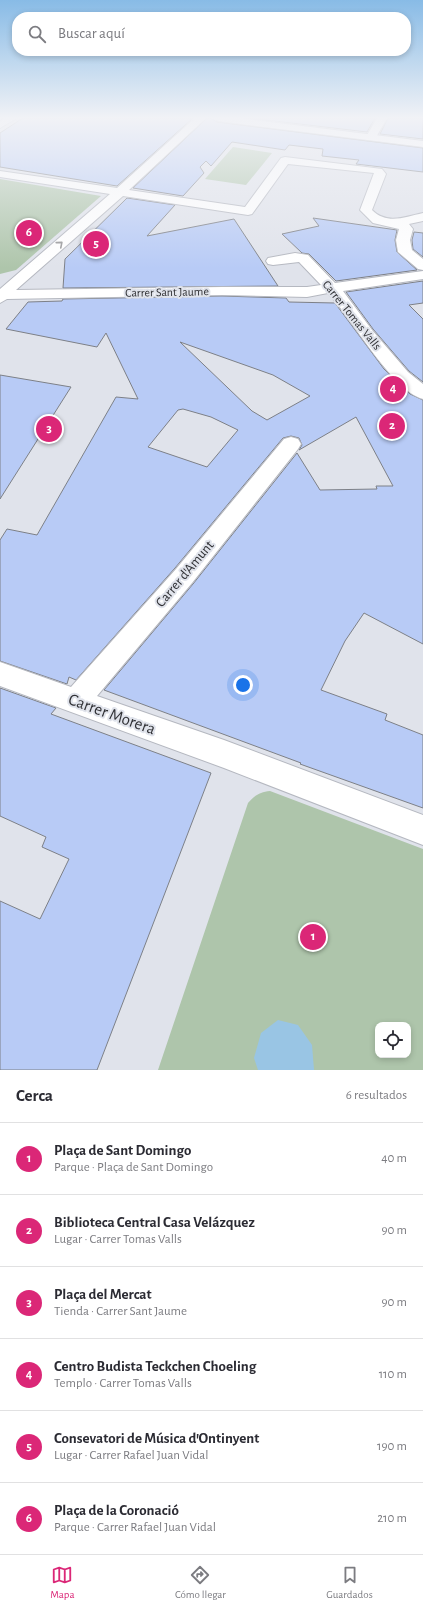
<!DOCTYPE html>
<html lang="es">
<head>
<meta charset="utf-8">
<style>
	:root { --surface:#fff; --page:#f7f7f7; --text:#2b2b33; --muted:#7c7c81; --line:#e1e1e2; --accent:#db2777 }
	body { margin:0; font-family:"Alegreya Sans",sans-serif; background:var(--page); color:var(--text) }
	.controls { position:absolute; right:12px; bottom:12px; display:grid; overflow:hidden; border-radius:8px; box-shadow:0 2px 6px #0003 }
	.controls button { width:36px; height:36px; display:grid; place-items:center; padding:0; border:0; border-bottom:1px solid var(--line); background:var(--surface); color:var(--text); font:20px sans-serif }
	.you { position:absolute; left:243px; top:685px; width:14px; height:14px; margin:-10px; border:3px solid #fff; border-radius:50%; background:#1a73e8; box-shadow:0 0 0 6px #1a73e833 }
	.badge { display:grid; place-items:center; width:26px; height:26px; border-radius:50%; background:var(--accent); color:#fff; font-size:13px; font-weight:700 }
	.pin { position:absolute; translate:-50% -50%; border:2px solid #fff; box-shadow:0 1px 4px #0006 }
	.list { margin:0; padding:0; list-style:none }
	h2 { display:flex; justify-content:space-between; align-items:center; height:52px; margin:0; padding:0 16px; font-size:17px }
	h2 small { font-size:13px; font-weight:400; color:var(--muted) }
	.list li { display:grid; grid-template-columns:26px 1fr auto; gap:12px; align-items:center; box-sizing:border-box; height:72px; padding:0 16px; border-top:1px solid var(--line) }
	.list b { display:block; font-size:15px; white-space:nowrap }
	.list p { margin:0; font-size:13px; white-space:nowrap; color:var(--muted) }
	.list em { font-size:13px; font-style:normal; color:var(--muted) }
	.icon { flex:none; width:22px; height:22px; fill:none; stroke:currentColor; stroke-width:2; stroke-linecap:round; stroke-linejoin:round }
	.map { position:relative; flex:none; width:423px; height:1070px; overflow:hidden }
	.search { position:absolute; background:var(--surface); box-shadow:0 2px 6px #0003; left:12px; right:12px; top:12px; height:44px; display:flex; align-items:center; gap:10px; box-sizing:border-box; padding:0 14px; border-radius:16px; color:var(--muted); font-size:15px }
	.sheet { height:484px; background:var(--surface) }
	nav { display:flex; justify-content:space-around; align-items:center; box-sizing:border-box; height:56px; border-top:1px solid var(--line); background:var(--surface); font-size:11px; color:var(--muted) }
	nav a { display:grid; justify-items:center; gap:2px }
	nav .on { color:var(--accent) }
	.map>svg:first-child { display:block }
	.green { fill:#aec5ab; fill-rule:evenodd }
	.water { fill:#99c5e4 }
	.building { fill:#b8cbf6; stroke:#7d8087; fill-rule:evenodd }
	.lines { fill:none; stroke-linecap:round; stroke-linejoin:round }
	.street-casing { stroke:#b5b8c0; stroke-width:2 }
	.secondary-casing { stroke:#b5b8c0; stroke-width:2 }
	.street { fill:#fff; fill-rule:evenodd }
	.secondary { fill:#fff; fill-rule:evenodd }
	.oneway { stroke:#98989a }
	.labels { text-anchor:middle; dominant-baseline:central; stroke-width:4; stroke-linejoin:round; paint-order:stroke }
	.far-street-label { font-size:12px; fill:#303135; stroke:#e0e3eb }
	.street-label { font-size:14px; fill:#303135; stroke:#e0e3eb }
	.near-street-label { font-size:17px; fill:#303135; stroke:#e0e3eb }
</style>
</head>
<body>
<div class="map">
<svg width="423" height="1070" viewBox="0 0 423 1070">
	<rect width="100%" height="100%" fill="#e0e3eb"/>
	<g class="green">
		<polygon points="233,147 272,153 246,185 205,179"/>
		<polygon points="0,179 101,196 16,270 0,274"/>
		<path d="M 270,791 L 423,849 L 423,1070 L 158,1070 L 248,803 C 255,795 260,792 270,791 ZM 378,1025 L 408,1025 L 408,1055 L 378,1055 Z"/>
	</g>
	<polygon class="water" points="278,1020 298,1025 312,1045 314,1070 258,1070 254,1058 261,1033"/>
	<g class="building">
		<polygon points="23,118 193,118 117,186 0,167 0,133"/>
		<polygon points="207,118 211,118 217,122 423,148 423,172 356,164 359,160 322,156 323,149 289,145 285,150 232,142 211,166 206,161 200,167 204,173 183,196 133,188"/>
		<polygon points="249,118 375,118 367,132"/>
		<polygon points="388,118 423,118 423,139 380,134"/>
		<polygon points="127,198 175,205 147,236 234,219 278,286 63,288 65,259"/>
		<polygon points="313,218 397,230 395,240 397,252 417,270 336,281 309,254 302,253 282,234 319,226"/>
		<polygon points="414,232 423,233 423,257 413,249 412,240"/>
		<polygon points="423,281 423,303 409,305 423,319 423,382 409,371 373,329 346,292"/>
		<path d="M 222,296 L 286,298 L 289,302 L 335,303 L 384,369 L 410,394 L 423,400 L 423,644 L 364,613 L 345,641 L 321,690 L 387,714 L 385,720 L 423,735 L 423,808 L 300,764 L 301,763 L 104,690 L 193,584 L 297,453 L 320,490 L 377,489 L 376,486 L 393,486 L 356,417 L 299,450 L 302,445 L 299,438 L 291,436 L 283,438 L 175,568 L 76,680 L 69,677 L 67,684 L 0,661 L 0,540 L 7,529 L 37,535 L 116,397 L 138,399 L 106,333 L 97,347 L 6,329 L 28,302 L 62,301 L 63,299 ZM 180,342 L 273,375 L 310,396 L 267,420 L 252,411 ZM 183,409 L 211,417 L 238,430 L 207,467 L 148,447 L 178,410 Z"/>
		<polygon points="0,375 71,387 0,499"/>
		<polygon points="0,688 56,708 51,714 211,773 97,1070 0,1070 0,901 40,919 69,859 42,847 46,837 0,816"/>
	</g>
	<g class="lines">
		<defs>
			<g id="street">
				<polygon points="5,118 17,118 0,128 0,121"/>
				<path d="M 195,118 L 206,118 L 129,190 L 245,207 L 281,158 L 285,157 L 382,169 L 386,174 L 372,210 C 387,225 405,217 423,213 L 423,221 L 409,224 L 413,229 L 410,240 L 412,250 L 423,259 L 423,270 L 418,269 L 398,252 L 396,240 L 399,229 L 373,223 L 360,210 L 374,173 L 288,164 L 252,214 L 248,215 L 123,196 L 16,290 L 222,287 L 307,287 L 321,285 L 299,262 L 273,265 L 268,264 L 266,261 L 268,258 L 295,253 L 308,255 L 335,283 L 423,271 L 423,279 L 343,291 L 372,330 L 408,372 L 423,384 L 423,399 C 391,390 352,318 328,293 L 307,297 L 222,295 L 7,299 L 0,303 L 0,289 L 110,194 L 0,177 L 0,171 L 117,188 Z"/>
				<polygon points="377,118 387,118 375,139 367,139 366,137"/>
				<polygon points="291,437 298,439 301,444 298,449 192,583 97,696 224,740 423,815 423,845 224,768 0,686 0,662 71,687 176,569 284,439"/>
			</g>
			<polygon id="secondary" points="212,118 239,118 423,141 423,147 217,121"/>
		</defs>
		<use href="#street" class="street-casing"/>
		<use href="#secondary" class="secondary-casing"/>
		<use href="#street" class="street"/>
		<use href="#secondary" class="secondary"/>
	</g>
	<defs><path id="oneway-chevron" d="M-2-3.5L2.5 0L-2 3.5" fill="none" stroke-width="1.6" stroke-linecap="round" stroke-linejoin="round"/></defs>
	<use class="oneway" href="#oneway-chevron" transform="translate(60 244) rotate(-41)"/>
	<linearGradient id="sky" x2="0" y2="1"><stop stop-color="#88bbe6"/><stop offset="0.44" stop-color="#f1f2f6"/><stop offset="1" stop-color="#f1f2f6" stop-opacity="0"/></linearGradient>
	<rect width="423" height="268" fill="url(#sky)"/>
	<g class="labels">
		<g class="far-street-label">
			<text transform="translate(167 292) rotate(-1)">Carrer Sant Jaume</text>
			<text transform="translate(352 315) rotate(51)">Carrer Tomas Valls</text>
		</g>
		<g class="street-label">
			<text transform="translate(185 574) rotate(-50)">Carrer d'Amunt</text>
		</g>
		<g class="near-street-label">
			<text transform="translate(112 714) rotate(20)">Carrer Morera</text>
		</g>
	</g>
</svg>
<div class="controls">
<button><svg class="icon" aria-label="locate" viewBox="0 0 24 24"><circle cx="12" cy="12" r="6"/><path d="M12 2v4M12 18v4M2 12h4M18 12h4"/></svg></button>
</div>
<div class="you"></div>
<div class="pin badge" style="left:313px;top:937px">1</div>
<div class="pin badge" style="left:392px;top:426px">2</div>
<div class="pin badge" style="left:49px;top:429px">3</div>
<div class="pin badge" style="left:393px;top:389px">4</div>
<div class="pin badge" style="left:96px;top:244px">5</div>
<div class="pin badge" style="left:29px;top:233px">6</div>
<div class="search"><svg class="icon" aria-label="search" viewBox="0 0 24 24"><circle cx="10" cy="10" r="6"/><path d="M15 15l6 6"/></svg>Buscar aquí</div>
</div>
<section class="sheet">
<h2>Cerca<small>6 resultados</small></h2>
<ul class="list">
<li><span class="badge">1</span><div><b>Plaça de Sant Domingo</b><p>Parque · Plaça de Sant Domingo</p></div><em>40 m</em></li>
<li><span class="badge">2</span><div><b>Biblioteca Central Casa Velázquez</b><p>Lugar · Carrer Tomas Valls</p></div><em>90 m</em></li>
<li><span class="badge">3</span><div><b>Plaça del Mercat</b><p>Tienda · Carrer Sant Jaume</p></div><em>90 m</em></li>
<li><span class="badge">4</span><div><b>Centro Budista Teckchen Choeling</b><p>Templo · Carrer Tomas Valls</p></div><em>110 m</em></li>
<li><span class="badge">5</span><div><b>Consevatori de Música d'Ontinyent</b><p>Lugar · Carrer Rafael Juan Vidal</p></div><em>190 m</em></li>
<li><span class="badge">6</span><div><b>Plaça de la Coronació</b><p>Parque · Carrer Rafael Juan Vidal</p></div><em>210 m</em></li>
</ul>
</section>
<nav>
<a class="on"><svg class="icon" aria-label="map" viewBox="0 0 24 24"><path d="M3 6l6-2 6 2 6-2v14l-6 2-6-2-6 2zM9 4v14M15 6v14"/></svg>Mapa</a>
<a><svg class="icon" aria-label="directions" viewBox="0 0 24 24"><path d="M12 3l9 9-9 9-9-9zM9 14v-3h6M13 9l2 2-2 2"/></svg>Cómo llegar</a>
<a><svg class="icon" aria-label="saved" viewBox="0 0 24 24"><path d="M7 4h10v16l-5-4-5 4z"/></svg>Guardados</a>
</nav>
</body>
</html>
